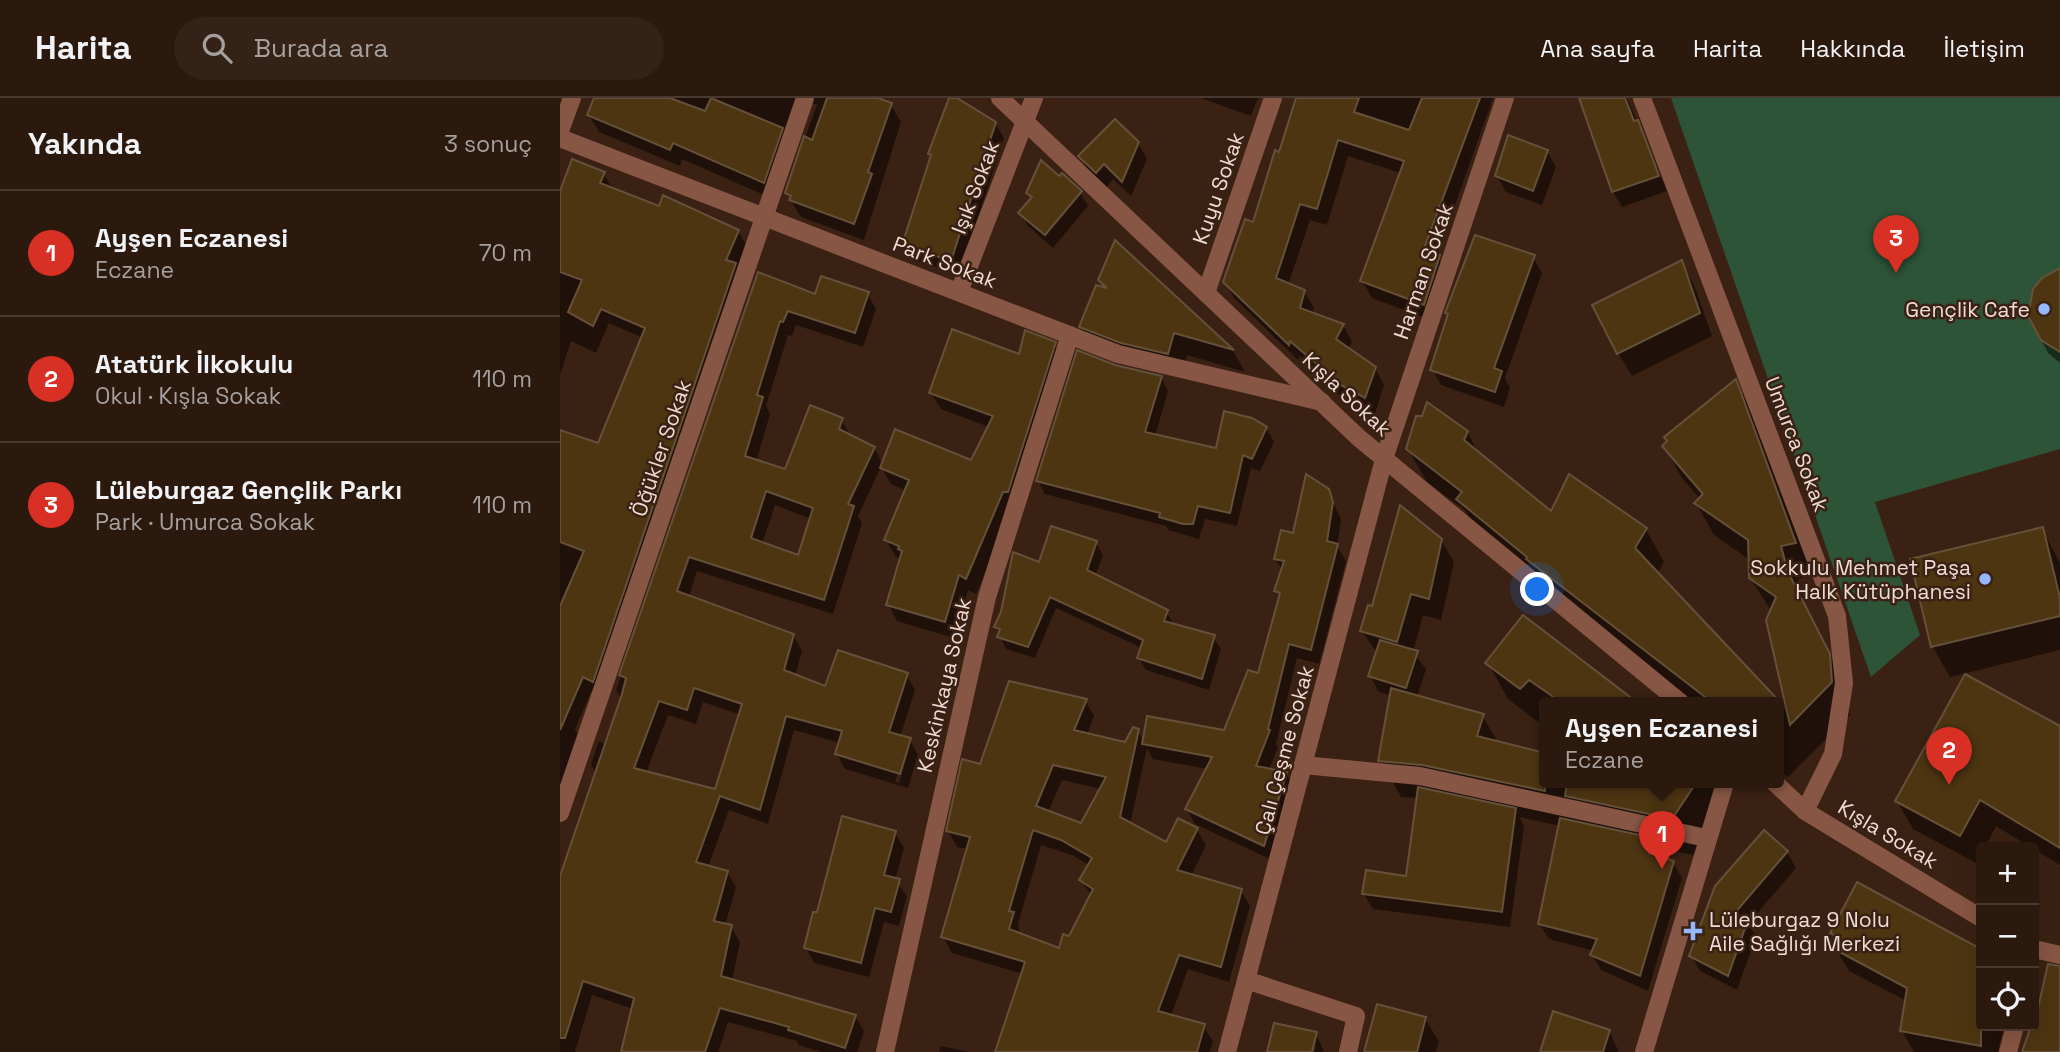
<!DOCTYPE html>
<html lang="tr">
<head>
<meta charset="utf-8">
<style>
	:root { --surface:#2c190e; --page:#342217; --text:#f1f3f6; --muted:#a6a09e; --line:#48382e; --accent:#d93025 }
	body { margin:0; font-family:"Space Grotesk",sans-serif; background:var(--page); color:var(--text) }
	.controls { position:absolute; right:21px; bottom:21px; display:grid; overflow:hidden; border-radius:7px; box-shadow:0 7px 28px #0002 }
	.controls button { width:63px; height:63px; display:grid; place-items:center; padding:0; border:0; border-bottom:2px solid var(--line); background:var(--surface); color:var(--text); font:35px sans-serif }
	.you { position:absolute; left:978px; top:492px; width:24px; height:24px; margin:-18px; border:5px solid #fff; border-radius:50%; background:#1a73e8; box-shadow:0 0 0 10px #1a73e833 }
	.badge { display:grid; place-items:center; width:46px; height:46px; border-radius:50%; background:var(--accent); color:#fff; font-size:23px; font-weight:700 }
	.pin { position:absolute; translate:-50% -58px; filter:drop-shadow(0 2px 4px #0008) }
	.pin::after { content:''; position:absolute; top:37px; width:24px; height:21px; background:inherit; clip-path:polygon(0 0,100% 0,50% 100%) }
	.popup { position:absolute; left:979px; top:599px; width:245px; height:91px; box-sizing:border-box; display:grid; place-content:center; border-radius:7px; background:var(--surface); filter:drop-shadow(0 2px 5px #0005); font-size:23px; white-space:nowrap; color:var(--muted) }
	.popup b { font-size:26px; color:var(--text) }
	.popup::after { content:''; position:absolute; left:50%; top:100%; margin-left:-14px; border:14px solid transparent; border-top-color:var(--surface) }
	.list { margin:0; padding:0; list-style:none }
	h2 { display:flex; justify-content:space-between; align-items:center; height:91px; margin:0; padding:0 28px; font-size:30px }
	h2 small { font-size:23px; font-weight:400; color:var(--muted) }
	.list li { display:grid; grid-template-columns:46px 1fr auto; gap:21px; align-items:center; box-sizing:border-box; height:126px; padding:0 28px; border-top:2px solid var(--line) }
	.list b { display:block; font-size:26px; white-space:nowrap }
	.list p { margin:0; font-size:23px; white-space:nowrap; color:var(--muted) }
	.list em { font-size:23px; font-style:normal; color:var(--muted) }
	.icon { flex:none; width:38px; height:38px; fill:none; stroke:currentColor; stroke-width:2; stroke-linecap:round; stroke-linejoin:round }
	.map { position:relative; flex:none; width:1500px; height:954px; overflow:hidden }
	header { display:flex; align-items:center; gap:42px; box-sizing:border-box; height:98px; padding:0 35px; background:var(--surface); border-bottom:2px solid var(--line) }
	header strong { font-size:33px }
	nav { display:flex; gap:38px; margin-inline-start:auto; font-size:24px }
	.search { width:490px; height:63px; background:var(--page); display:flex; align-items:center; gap:18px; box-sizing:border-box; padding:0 24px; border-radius:38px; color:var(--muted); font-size:26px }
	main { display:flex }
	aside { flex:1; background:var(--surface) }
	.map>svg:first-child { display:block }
	.green { fill:#2e5437 }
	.shadow { fill:#0007; fill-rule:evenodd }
	.building { fill:#4d3512; stroke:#655139; stroke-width:2; fill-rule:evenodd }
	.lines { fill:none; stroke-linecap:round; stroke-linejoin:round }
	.minor { stroke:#885644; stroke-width:18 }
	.poi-dot { fill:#95b7fd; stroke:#3a2113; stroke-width:2.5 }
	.labels { text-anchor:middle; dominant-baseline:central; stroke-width:5; stroke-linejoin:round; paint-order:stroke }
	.street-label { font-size:21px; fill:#eedcd4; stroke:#3a2113 }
	.poi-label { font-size:21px; fill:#eedcd4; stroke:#3a2113; text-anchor:end }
</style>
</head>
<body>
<header>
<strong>Harita</strong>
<div class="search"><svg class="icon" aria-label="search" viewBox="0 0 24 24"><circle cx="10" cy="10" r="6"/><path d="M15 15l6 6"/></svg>Burada ara</div>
<nav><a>Ana sayfa</a><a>Harita</a><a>Hakkında</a><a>İletişim</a></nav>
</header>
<main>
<aside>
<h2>Yakında<small>3 sonuç</small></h2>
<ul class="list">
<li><span class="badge">1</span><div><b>Ayşen Eczanesi</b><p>Eczane</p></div><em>70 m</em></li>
<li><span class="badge">2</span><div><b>Atatürk İlkokulu</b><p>Okul · Kışla Sokak</p></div><em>110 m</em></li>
<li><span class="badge">3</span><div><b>Lüleburgaz Gençlik Parkı</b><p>Park · Umurca Sokak</p></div><em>110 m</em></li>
</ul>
</aside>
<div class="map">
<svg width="1500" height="954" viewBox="0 0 1500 954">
	<rect width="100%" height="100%" fill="#3a2113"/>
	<polygon class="green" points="1111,0 1500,0 1500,351 1315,404 1360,537 1311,579"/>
	<g class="shadow">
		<polygon points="35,0 313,0 331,7 341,24 304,142 241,119 226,95 257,6 252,6 213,101 122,61 120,68 39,34 29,17"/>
		<polygon points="391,0 435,25 444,40 399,177 353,162 344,147 372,59 370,56"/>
		<polygon points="641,0 698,0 691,18"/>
		<polygon points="738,0 933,0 877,158 889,175 873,223 812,200 802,183 841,75 788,58 767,127 750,122 728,187 744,193 754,210 752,216 783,227 792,244 788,252 815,270 824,287 815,316 779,297 740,258 738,262 674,200 665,183 694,126"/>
		<polygon points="1017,0 1067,0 1107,93 1062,109 1053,94 1021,3"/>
		<polygon points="578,45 587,61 571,98 553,81 546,90 529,74 520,59"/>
		<polygon points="987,53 996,69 982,107 946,94 937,78"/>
		<polygon points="43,75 52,90 100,110 178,133 187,148 42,598 31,594 15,631 24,648 0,705 0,334 39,347 83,240 49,225 36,255 11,243 0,277 0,95"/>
		<polygon points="500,80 520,94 528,108 493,150 468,128 461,115 472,101 468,94"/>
		<polygon points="555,144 673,253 685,274 627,257 621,279 534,252 521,229 545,191 540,182"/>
		<polygon points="973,159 982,175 945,280 950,290 944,309 881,287 872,271 903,167"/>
		<polygon points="1121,164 1134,187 1152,238 1072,278 1058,255"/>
		<polygon points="1500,175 1500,265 1488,255 1469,218"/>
		<path d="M 199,176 L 256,198 L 307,195 L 316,211 L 303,249 L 236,227 L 232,238 L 228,237 L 206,308 L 210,316 L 196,364 L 226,374 L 282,322 L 290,337 L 314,350 L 323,366 L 412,365 L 429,329 L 381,311 L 371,295 L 495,246 L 504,262 L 452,410 L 416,496 L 408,492 L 394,540 L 337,523 L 328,506 L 341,461 L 336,459 L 326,442 L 347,393 L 331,386 L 321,369 L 298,418 L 302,425 L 273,516 L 137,473 L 129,499 L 233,537 L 242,553 L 235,578 L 266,590 L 347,577 L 355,592 L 340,639 L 350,642 L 358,657 L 348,690 L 285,671 L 277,656 L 280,645 L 234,632 L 208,726 L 169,712 L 148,769 L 167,774 L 176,789 L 165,827 L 171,829 L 180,844 L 172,883 L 295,918 L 304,933 L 297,954 L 261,954 L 239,947 L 237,943 L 168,924 L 158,954 L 63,954 L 73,911 L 32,897 L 15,954 L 0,954 L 0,783 L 38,679 L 31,666 L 39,643 L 46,647 L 62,602 L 56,592 ZM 215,407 L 251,421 L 239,459 L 202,446 ZM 143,604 L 181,617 L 156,693 L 86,675 L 108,617 L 136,626 ZM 346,651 L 349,651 L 339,685 L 335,684 Z"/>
		<polygon points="555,269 601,279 608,293 595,338 657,352 706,330 714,344 700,373 691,370 677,428 645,421 639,441 608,432 606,428 485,396 478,383"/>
		<polygon points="1175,283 1193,315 1253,477 1238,481 1245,508 1287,590 1290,617 1228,679 1219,672 1219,605 1229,616 1212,514 1190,480 1190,462 1154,437 1136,405 1140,401 1122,380 1104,348"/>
		<polygon points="907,334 920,358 991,416 1086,432 1104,464 1097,476 1219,605 1132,605 987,493 917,433 905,412 867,384 848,351"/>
		<path d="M 767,392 L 781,421 L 777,448 L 786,463 L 759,566 L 737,560 L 716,646 L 718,649 L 709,672 L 726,675 L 735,691 L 712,762 L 635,726 L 627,711 L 647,671 L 593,661 L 587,650 L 570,726 L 607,746 L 637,732 L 646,747 L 631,778 L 681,793 L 690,808 L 669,884 L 628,871 L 611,918 L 643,928 L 653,943 L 650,954 L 463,954 L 463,876 L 392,855 L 383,839 L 408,751 L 397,749 L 388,733 L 422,668 L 525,602 L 534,618 L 527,637 L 566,646 L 578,633 L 584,644 L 665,634 L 700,577 L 721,500 L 716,493 L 723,473 L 715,460 ZM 502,682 L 541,691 L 521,727 L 488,714 ZM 481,747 L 512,757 L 529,767 L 521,782 L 531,798 L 500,852 L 460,837 L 458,826 Z"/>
		<polygon points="1482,431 1500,465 1500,552 1390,579 1373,549 1352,463"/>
		<polygon points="881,442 894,464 881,522 863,517 853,554 866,571 857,599 922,617 939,646 985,685 1161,685 1150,732 1133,757 1101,750 1106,758 1104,762 1113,765 1122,780 1088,893 1041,872 1032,857 1034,853 989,841 979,825 1000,728 959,719 964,728 950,829 813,811 804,796 847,780 859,700 841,699 820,662 832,598 819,594 810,578 817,555 802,533 813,510"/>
		<polygon points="536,445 543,457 535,478 606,514 614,526 653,539 661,551 649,592 586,572 579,560 582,550 496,510 475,560 446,551 436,529 480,466"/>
		<polygon points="928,565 1075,605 985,605 982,627 948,601"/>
		<polygon points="1500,630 1500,767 1436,728 1425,749 1421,749 1416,765 1353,731 1337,703"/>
		<polygon points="335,735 344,750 335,782 347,798 339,828 324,824 309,879 254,865 246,850 258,817"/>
		<polygon points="1227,754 1236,770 1188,826 1196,839 1177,892 1140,873 1131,857"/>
		<polygon points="1298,786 1421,853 1421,928 1444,928 1438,954 1354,954 1342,933 1347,903 1289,873 1276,851 1279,846 1272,835"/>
		<polygon points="1486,878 1500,882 1500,954 1464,954"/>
		<polygon points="865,920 879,944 876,954 806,954"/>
		<polygon points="1049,933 1059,954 982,954"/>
		<polygon points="756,936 764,954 754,954 756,947 752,947 751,954 709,954"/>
		<polygon points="381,948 408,954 379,954"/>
	</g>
	<g class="building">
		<polygon points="34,0 110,0 145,13 151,0 223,30 204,85 113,45 110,52 27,17"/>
		<polygon points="267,0 318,0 332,5 308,74 312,76 294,126 229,102 231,98 225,95 244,38 252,42"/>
		<polygon points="389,0 397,0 436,24 391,163 342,147 371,57 368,56"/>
		<polygon points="736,0 799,0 794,14 849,32 862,0 920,0 864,151 880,157 864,207 800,183 844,63 778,42 757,111 740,106 716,180 745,192 740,210 784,226 776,241 816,269 805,300 768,280 767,275 730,243 729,247 663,184 685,121 693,124 715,52 719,54"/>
		<polygon points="1019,0 1065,0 1074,23 1078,22 1099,78 1052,94"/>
		<polygon points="555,21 579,44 562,84 544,66 536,75 518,58"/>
		<polygon points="948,37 988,52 973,93 935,78"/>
		<polygon points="12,61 45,74 40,85 99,108 103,97 179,132 166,162 176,165 33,584 23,579 0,632 0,508 24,453 0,444 0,332 38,345 85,230 41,211 33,228 8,214 22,182 0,174 0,93"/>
		<polygon points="481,62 499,78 502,75 522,93 485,137 458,115 472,99 466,95"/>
		<polygon points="915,137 975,157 934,270 942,273 935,294 870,272 888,216 885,215"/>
		<polygon points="555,142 674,252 614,235 608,256 561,245 519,229 536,187 547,190 538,182"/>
		<polygon points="1122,162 1140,215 1057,256 1032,207"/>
		<polygon points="1500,170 1500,254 1481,242 1468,218 1473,191 1482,180"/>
		<path d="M 198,174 L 255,196 L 261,178 L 309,194 L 295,235 L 228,213 L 223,224 L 220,223 L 197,297 L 203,299 L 185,358 L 225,371 L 250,307 L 283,320 L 279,331 L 315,349 L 288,406 L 294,408 L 264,502 L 129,459 L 117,493 L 234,536 L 224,572 L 265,588 L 278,552 L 348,575 L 329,634 L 351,640 L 340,676 L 275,656 L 282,633 L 226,618 L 200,712 L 160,698 L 136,764 L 168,773 L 154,823 L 172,827 L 161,878 L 296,917 L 285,950 L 228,932 L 229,929 L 160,910 L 145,954 L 61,954 L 74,900 L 23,883 L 5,940 L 0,940 L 0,778 L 62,596 L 66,580 L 59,577 ZM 206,393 L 253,410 L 238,457 L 191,440 ZM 134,590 L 182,606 L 155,691 L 74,670 L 99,603 L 127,612 Z"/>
		<polygon points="392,231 459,256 465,232 496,244 448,394 443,394 406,481 399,477 385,524 326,507 342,453 338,451 339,448 324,442 349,382 320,370 335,331 411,362 433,318 369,295"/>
		<polygon points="517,252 555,267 602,278 585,334 656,350 664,313 692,320 707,329 692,361 683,357 670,415 638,408 633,426 623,426 599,419 600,415 476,383"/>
		<polygon points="1176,281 1236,445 1221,448 1228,474 1270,556 1272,584 1230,627 1206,522 1216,499 1189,480 1188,442 1134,405 1143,396 1102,348 1107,343 1104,339"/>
		<polygon points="867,304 908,333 904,342 991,413 1009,376 1087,430 1075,450 1221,605 1153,605 966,461 967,459 896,401 902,394 846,351 856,318 862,318"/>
		<polygon points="746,376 769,391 773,404 767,443 778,446 751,552 729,546 708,631 710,632 696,668 727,674 704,748 625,711 652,659 582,646 587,618 664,632 688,572 698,575 720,495 714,493 724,463 714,461 721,432 733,435"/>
		<polygon points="840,407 882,441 869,501 851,496 837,544 800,533 808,507 812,508"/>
		<polygon points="491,428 537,443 527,472 608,512 604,523 655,537 642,581 577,560 583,542 490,499 468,549 437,539 440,531 434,529 441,514 453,454 479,464"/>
		<polygon points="1483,429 1500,500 1500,518 1371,549 1350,461"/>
		<polygon points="963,517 1078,605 1002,605 969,582 960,591 925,565"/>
		<polygon points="820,542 858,553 846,590 808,578"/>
		<polygon points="1405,576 1500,628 1500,750 1420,702 1400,738 1335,703"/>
		<path d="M 449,583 L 527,601 L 514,632 L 565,644 L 573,629 L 579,631 L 560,719 L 606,744 L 618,720 L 638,730 L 617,772 L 682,791 L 661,869 L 619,857 L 598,913 L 645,926 L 637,954 L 435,954 L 465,864 L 381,839 L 410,739 L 386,733 L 402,661 L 420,666 ZM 493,667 L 546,679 L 521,725 L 476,708 ZM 473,732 L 501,742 L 532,760 L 519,782 L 533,791 L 509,838 L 503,836 L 499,850 L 449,831 L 454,814 L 449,813 Z"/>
		<polygon points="831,590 924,616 917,638 985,655 985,693 862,667 818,663"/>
		<polygon points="1007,685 1136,685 1112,721 1005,698"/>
		<polygon points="858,689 956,710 942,814 802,796 806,772 846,778"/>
		<polygon points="282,718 336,733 324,777 340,781 331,814 315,810 301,865 244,850 253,814 257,814"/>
		<polygon points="1000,720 1098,741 1089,755 1114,763 1080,878 1030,857 1037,841 978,826"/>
		<polygon points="1204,732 1228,753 1173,817 1188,822 1168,878 1129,858 1155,788"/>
		<polygon points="1297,784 1421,851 1421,948 1340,933 1347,890 1274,851 1280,840 1270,835"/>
		<polygon points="1488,866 1500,868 1500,954 1462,954 1471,928 1474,928"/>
		<polygon points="817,906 866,919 857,954 804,954"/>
		<polygon points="993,913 1050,932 1043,954 980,954"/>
		<polygon points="714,925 757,934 752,954 707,954"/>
	</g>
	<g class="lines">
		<g class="minor">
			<polyline points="440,0 799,340 1121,605"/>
			<polyline points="1082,0 1277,518 1284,585 1273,656 1245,713"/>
			<polyline points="0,33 12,0"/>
			<polyline points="0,40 558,256 762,304"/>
			<polyline points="399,194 474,0"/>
			<polyline points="646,195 713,0"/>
			<polyline points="743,667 860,678 1146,740"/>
			<polyline points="1215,685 1245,713 1421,820"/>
			<polyline points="0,715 245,0"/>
			<polyline points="1474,851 1500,857"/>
			<polyline points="686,882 796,918 788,954"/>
			<polyline points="325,954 427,499 510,237"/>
			<polyline points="667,954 824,361 945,0"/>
			<polyline points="1084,954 1165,685"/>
			<polyline points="1448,954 1455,928"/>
		</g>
	</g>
	<g class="poi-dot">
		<circle cx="1484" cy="211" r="7"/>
		<circle cx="1425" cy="481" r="7"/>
		<path d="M1129.5 822.5h7v7h7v7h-7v7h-7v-7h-7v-7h7z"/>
	</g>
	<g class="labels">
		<g class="street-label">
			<text transform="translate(415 89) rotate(-69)">Işık Sokak</text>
			<text transform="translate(658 90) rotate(-71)">Kuyu Sokak</text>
			<text transform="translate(385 164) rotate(21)">Park Sokak</text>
			<text transform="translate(863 173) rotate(-71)">Harman Sokak</text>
			<text transform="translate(787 296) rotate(43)">Kışla Sokak</text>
			<text transform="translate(1237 346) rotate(69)">Umurca Sokak</text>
			<text transform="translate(101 350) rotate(-71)">Öğükler Sokak</text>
			<text transform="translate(384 587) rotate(-77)">Keskinkaya Sokak</text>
			<text transform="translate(724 652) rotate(-75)">Çalı Çeşme Sokak</text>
			<text transform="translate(1328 736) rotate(31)">Kışla Sokak</text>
		</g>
		<g class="poi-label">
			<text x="1470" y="211">Gençlik Cafe</text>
			<text x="1411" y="469">Sokkulu Mehmet Paşa<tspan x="1411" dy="24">Halk Kütüphanesi</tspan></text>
			<text x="1149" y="821" text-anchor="start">Lüleburgaz 9 Nolu<tspan x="1149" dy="24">Aile Sağlığı Merkezi</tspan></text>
		</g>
	</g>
</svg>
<div class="controls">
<button>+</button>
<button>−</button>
<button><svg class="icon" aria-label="locate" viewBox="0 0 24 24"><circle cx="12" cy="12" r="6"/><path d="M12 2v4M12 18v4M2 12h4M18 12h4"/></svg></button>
</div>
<div class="you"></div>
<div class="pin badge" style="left:1102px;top:771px">1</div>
<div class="popup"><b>Ayşen Eczanesi</b>Eczane</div>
<div class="pin badge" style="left:1389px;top:687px">2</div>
<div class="pin badge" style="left:1336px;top:175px">3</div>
</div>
</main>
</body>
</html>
